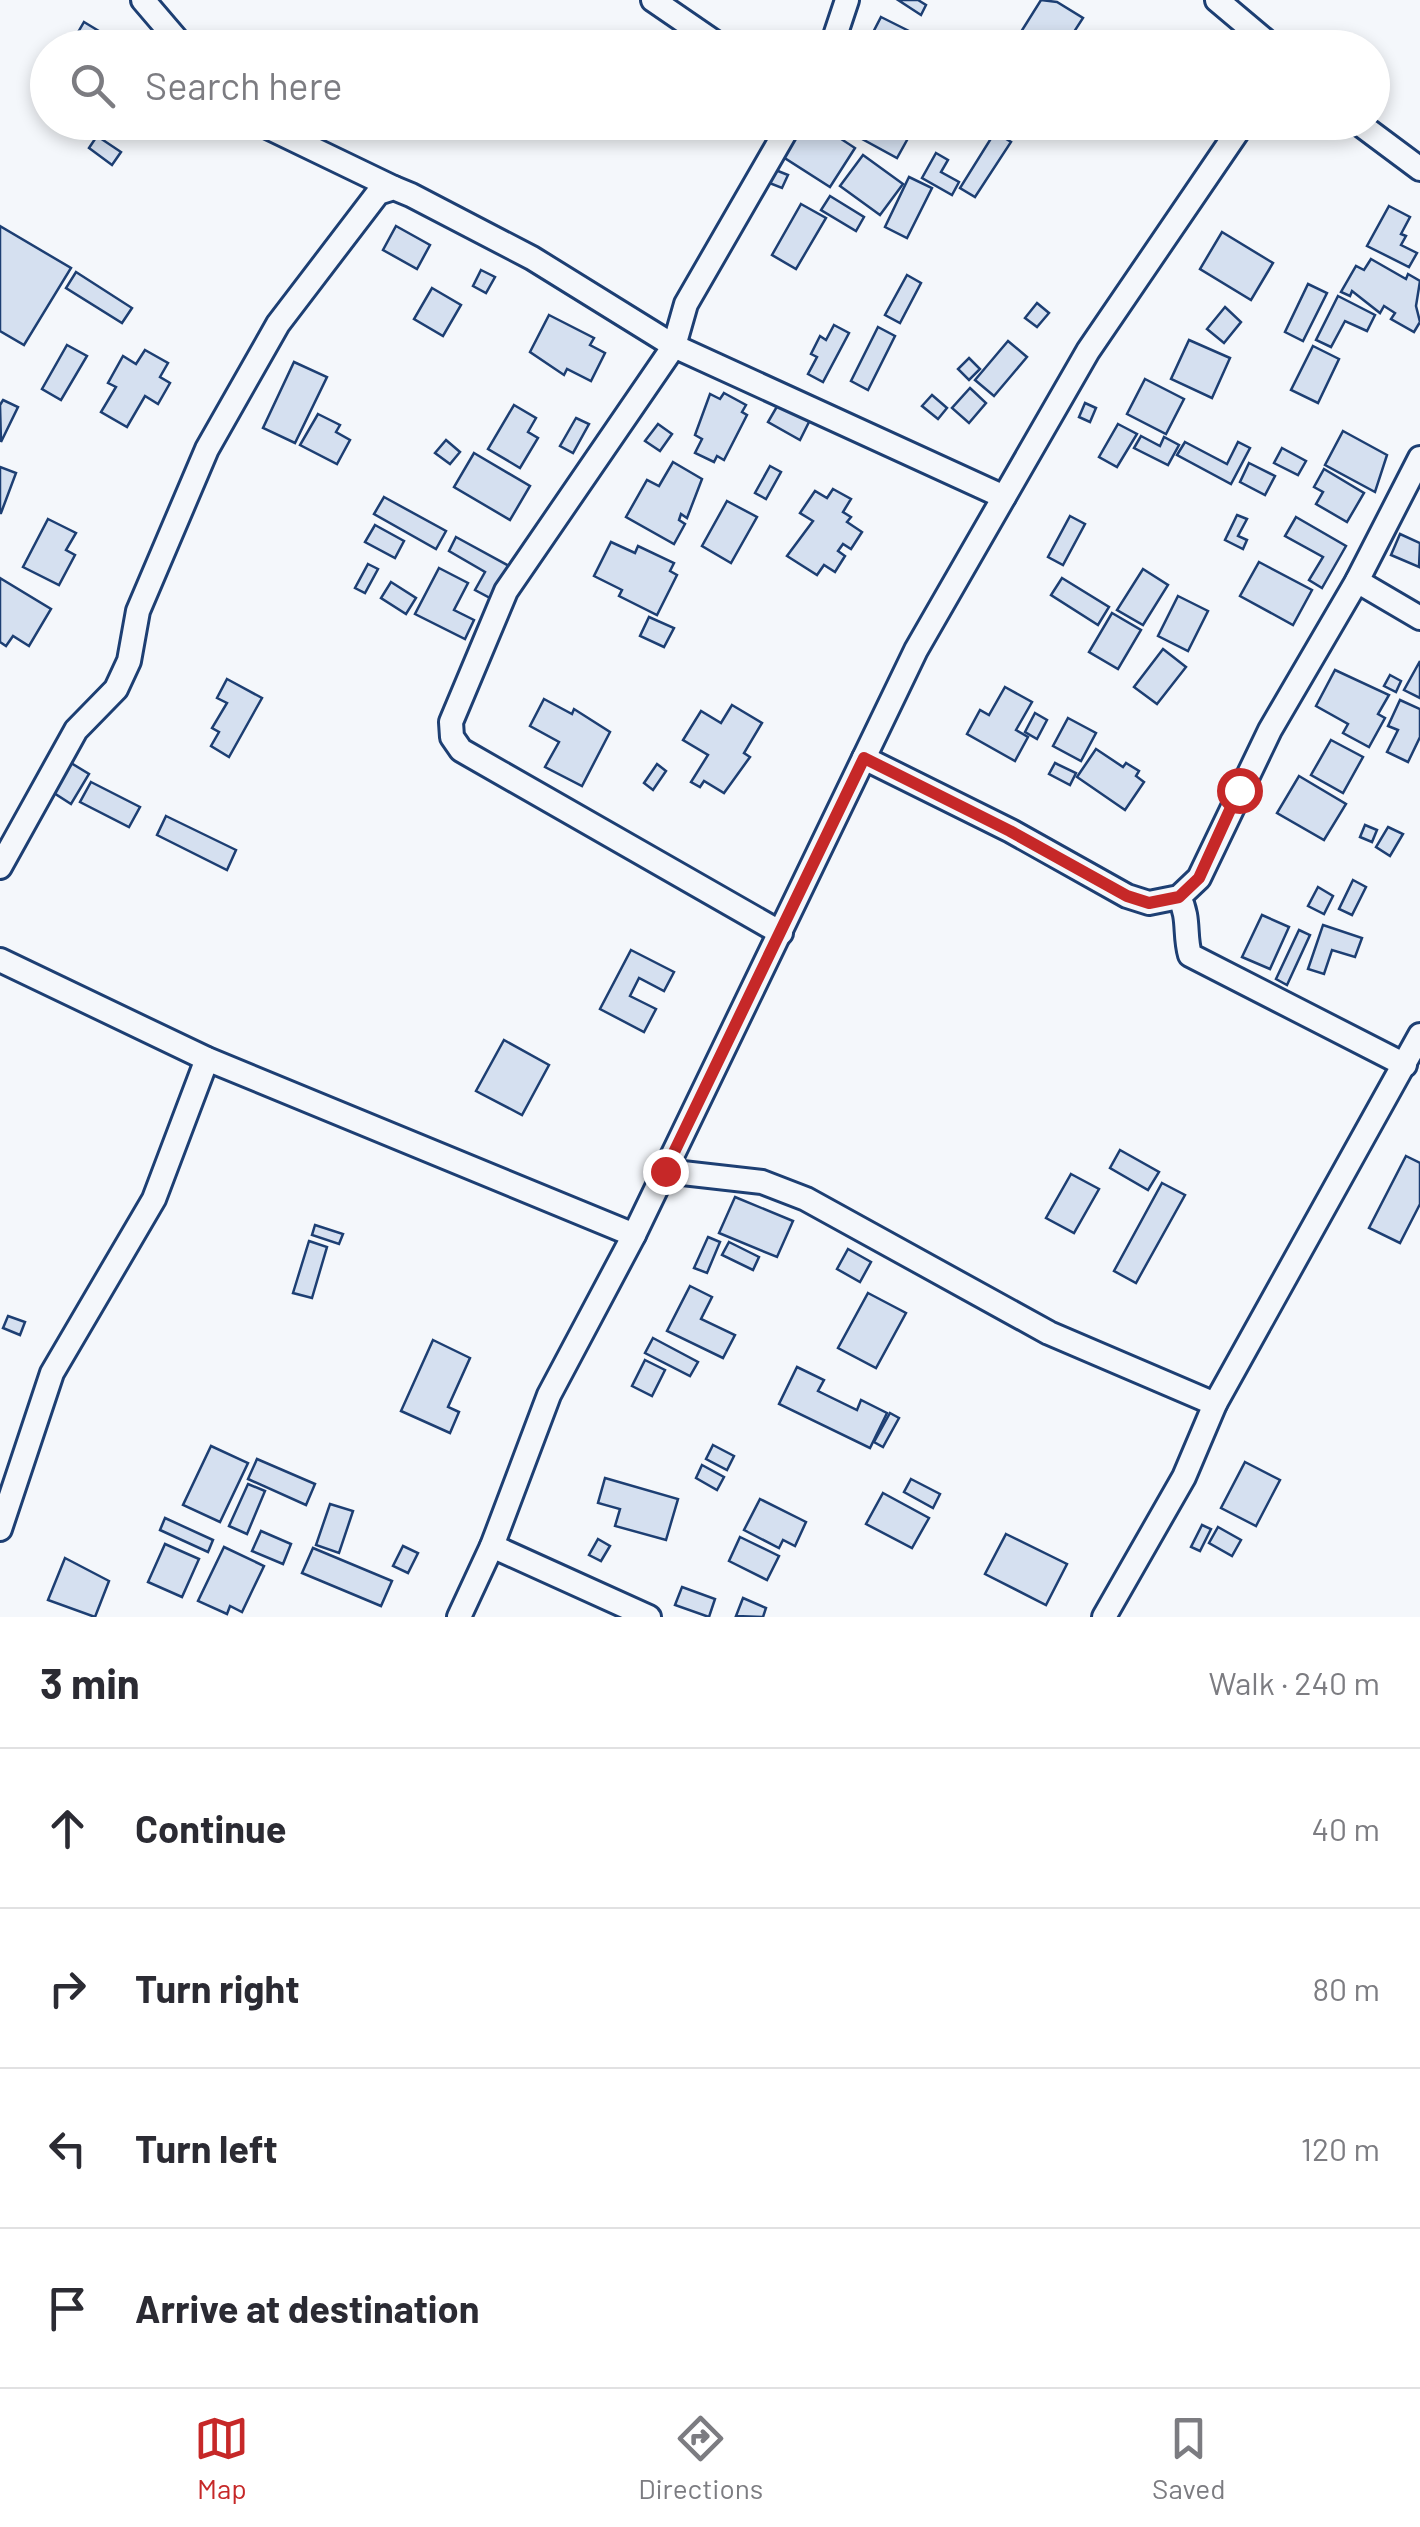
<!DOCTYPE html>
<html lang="en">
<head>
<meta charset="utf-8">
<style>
	:root { --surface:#fff; --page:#f7f7f7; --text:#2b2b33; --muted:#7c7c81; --line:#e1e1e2; --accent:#c62828 }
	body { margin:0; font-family:Barlow,sans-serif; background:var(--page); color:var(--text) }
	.stop { position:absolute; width:30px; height:30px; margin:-22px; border:8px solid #c62828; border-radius:50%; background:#fff }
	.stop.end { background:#c62828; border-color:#fff; box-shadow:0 2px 10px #0008 }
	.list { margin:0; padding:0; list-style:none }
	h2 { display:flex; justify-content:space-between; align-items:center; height:130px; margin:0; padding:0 40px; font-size:42px }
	h2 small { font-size:32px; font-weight:400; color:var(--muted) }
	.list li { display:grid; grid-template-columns:65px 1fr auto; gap:30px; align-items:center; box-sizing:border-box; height:160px; padding:0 40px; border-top:2px solid var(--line) }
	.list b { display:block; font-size:38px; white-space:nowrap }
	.list em { font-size:32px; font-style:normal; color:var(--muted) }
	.icon { flex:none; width:55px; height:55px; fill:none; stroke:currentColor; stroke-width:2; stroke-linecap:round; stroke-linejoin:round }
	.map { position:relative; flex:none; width:1420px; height:1617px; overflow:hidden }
	.search { position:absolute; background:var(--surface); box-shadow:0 5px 15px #0003; left:30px; right:30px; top:30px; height:110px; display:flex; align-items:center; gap:25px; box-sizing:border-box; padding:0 35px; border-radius:55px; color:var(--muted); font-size:38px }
	.sheet { height:770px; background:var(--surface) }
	nav { display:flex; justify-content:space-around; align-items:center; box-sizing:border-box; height:140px; border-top:2px solid var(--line); background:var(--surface); font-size:28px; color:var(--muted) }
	nav a { display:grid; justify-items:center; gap:5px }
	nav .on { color:var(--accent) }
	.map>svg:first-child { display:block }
	.building { fill:#d5e0f0; stroke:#1d3f73; stroke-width:2.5 }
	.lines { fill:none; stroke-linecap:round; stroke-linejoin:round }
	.street-casing { stroke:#1d3f73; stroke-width:28 }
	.street { stroke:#f4f7fb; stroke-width:22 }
	.route { stroke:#c62828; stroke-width:12 }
</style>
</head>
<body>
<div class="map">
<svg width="1420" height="1617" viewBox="0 0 1420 1617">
	<rect width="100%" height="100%" fill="#f4f7fb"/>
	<g class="building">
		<polygon points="898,0 918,0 926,5 921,15"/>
		<polygon points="1041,0 1057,2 1083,18 1070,38 1075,41 1071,48 1021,48 1014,43"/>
		<polygon points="881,17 921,37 916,48 865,48"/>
		<polygon points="84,22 117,42 114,48 69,48"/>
		<polygon points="801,122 815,122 855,148 830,187 780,155"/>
		<polygon points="845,122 917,122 897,158 842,128"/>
		<polygon points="995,132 1011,142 975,197 960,188"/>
		<polygon points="97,136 121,152 112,165 89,148"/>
		<polygon points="936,153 948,160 941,172 959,182 952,195 922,178"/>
		<polygon points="863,155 903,184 880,215 840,186"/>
		<polygon points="773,169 788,175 782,188 767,182"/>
		<polygon points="909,177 932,188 907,238 885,227"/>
		<polygon points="830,196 864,217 856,231 821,210"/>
		<polygon points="801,204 826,218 796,269 772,255"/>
		<polygon points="1389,206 1410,217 1401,234 1406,236 1401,245 1417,253 1409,267 1367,246"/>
		<polygon points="0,226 71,268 24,345 0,331"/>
		<polygon points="396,226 430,245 417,269 383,250"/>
		<polygon points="1222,232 1273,263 1251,300 1200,269"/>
		<polygon points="1371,259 1406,279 1408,274 1420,281 1416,306 1420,322 1414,332 1391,319 1395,313 1384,306 1380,313 1352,291 1350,296 1341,292 1356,266 1364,270"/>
		<polygon points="481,270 495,277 486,293 473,286"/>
		<polygon points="76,272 132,308 122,323 66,288"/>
		<polygon points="907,275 921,283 900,323 885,315"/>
		<polygon points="1308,284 1327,293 1303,341 1285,332"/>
		<polygon points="432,288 461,305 443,336 414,319"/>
		<polygon points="1338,296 1375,315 1367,331 1345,321 1331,347 1316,340"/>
		<polygon points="1037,303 1049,313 1037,327 1025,318"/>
		<polygon points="1225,307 1241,322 1224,343 1207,329"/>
		<polygon points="549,315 594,338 590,345 605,353 591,381 567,369 564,375 530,352"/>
		<polygon points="834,325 849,333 823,382 808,374 817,357 811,354 820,336 826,340"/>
		<polygon points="878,327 895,336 868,390 851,381"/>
		<polygon points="1189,340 1230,358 1212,398 1171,379"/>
		<polygon points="1008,341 1027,357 994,396 975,380"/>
		<polygon points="67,345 87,356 61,400 42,389"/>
		<polygon points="1313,346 1339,359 1318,403 1291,390"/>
		<polygon points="145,350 168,363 160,377 170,383 158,404 145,396 127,427 101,412 116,387 108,383 123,356 136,364"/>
		<polygon points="969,358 980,369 969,380 958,369"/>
		<polygon points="294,362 327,377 295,443 263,428"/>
		<polygon points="1145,379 1184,399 1166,434 1127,414"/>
		<polygon points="970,388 986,403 969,423 952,408"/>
		<polygon points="724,393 746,405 742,412 747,415 724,460 717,456 714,462 695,453 702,439 695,435 710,394 720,399"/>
		<polygon points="932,395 947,408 938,419 922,406"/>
		<polygon points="3,400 18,407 1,442 0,405"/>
		<polygon points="779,403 810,420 800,440 768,422"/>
		<polygon points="1085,403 1096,408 1090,422 1079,417"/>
		<polygon points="514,405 536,418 528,432 538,438 520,468 488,449"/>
		<polygon points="318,414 340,425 336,432 350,440 337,464 300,445"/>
		<polygon points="576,418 589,424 573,453 560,446"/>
		<polygon points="658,424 672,434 660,451 645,441"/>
		<polygon points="1118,424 1137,434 1117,467 1099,457"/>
		<polygon points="1343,431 1387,455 1375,492 1325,465"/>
		<polygon points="1141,436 1160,446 1164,437 1179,445 1168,465 1134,448"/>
		<polygon points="446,440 460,452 450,464 435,453"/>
		<polygon points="1185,442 1227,464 1238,442 1250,448 1231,484 1177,455"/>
		<polygon points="1282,448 1306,461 1298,475 1274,463"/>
		<polygon points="474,453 530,486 510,520 454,487"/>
		<polygon points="673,462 702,479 687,518 681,514 679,520 685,524 674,544 626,517 647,480 659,486"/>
		<polygon points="1249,463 1275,476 1265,495 1240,482"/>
		<polygon points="770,466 781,472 766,499 755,493"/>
		<polygon points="0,467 16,473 1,513 0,513"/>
		<polygon points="1324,469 1364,493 1347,522 1316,504 1323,492 1314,487"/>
		<polygon points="833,489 851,499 843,512 851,517 847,522 862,532 851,549 843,544 838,551 845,556 835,572 824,565 817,575 787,556 813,521 800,513 815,491 827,498"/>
		<polygon points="384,497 446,531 436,549 374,514"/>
		<polygon points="727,501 757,517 731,563 702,546"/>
		<polygon points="1237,515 1247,519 1238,536 1247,540 1243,549 1225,540"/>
		<polygon points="1070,516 1085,524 1063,565 1048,557"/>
		<polygon points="1296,517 1346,546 1322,588 1309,580 1323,557 1285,536"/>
		<polygon points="48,519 76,533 66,550 75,555 59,585 23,567"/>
		<polygon points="375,525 404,541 395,558 365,542"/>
		<polygon points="1400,534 1420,543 1419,567 1391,555"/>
		<polygon points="456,537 511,567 492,599 475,590 485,572 449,551"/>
		<polygon points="611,542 635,553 638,546 674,563 670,571 677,575 657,615 619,596 622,590 594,576"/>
		<polygon points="1259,562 1312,590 1293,625 1240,596"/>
		<polygon points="368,564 378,569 365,593 355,588"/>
		<polygon points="439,568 468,583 454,610 474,620 465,639 415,614"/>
		<polygon points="1143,569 1168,585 1143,625 1117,610"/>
		<polygon points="0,578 51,609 29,646 13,636 6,646 0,642"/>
		<polygon points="1062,578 1109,607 1098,625 1051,595"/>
		<polygon points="391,582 416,598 406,614 381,598"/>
		<polygon points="1178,596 1208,611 1188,651 1158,636"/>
		<polygon points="1112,613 1141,630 1118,669 1089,652"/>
		<polygon points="649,617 674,628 664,647 640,636"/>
		<polygon points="1163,649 1186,667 1157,704 1134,687"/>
		<polygon points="1420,661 1420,698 1404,690"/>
		<polygon points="1335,670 1389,695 1378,714 1385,718 1369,747 1343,733 1348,724 1316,706"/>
		<polygon points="1390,675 1401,681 1396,692 1384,686"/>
		<polygon points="227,679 262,698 229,757 211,746 219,732 212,728 227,703 217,698"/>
		<polygon points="1005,687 1032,702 1016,730 1028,737 1015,761 967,734 980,710 989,715"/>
		<polygon points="544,699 572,714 574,709 610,732 582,786 545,767 559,742 530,726"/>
		<polygon points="1400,700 1420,709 1420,737 1408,762 1387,752 1398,730 1388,726"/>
		<polygon points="732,705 762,723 744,753 750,757 724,793 704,781 700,787 691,782 708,755 683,740 701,711 721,723"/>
		<polygon points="1035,713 1047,720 1037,739 1025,732"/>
		<polygon points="1068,718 1096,733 1081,761 1053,746"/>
		<polygon points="1331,740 1363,757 1343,793 1311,775"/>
		<polygon points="1096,749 1123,767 1126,763 1139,771 1136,776 1144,782 1125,810 1077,777"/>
		<polygon points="71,763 89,774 71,804 54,793"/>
		<polygon points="1055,763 1076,773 1070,785 1049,774"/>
		<polygon points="657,764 666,771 653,790 644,783"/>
		<polygon points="1299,776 1346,804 1324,840 1277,813"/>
		<polygon points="91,782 140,807 129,827 80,802"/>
		<polygon points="166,816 236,850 227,870 157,835"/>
		<polygon points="1365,825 1377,830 1372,842 1360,837"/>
		<polygon points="1388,827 1403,834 1390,856 1376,847"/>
		<polygon points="1353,880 1366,887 1352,915 1339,909"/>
		<polygon points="1318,887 1333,896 1324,914 1308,906"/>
		<polygon points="1262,915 1289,927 1270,969 1242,957"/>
		<polygon points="1323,925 1362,938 1355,957 1332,950 1324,974 1308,969"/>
		<polygon points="1299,930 1310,935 1287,985 1276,979"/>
		<polygon points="631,950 674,972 664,991 639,978 630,996 656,1009 644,1032 600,1009"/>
		<polygon points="504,1040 549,1065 522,1115 476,1091"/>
		<polygon points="1120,1150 1159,1172 1148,1190 1110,1168"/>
		<polygon points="1406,1156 1420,1163 1420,1204 1400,1243 1369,1228"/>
		<polygon points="1071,1174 1099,1189 1074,1233 1046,1218"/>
		<polygon points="1162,1183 1185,1195 1136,1283 1114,1271"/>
		<polygon points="735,1197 793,1221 777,1257 719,1233"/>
		<polygon points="315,1225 343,1234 339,1244 312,1235"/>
		<polygon points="708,1237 720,1242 707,1273 694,1268"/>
		<polygon points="309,1241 327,1247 312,1298 293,1293"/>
		<polygon points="729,1242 759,1257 753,1270 722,1255"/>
		<polygon points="848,1249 871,1262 860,1282 837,1269"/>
		<polygon points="690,1286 712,1297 701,1319 735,1335 723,1358 667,1331"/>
		<polygon points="868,1293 906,1313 876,1368 838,1348"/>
		<polygon points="8,1316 25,1322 20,1335 3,1328"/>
		<polygon points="653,1338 698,1362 690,1376 645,1353"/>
		<polygon points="433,1340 470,1358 448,1407 459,1412 450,1433 401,1411"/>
		<polygon points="645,1360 665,1370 652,1396 632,1386"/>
		<polygon points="797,1367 824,1380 818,1391 857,1410 861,1400 887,1413 870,1448 779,1404"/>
		<polygon points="890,1413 899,1418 883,1447 874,1442"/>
		<polygon points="713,1445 734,1456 727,1470 706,1459"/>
		<polygon points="211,1446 248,1463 220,1522 183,1505"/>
		<polygon points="257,1459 315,1484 306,1505 248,1479"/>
		<polygon points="1245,1462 1280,1480 1256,1526 1221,1508"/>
		<polygon points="702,1465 724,1477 717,1490 696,1478"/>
		<polygon points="605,1478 678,1499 666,1540 615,1526 620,1509 598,1503"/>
		<polygon points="911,1479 940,1494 933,1508 904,1492"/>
		<polygon points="248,1484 265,1491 247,1534 229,1526"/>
		<polygon points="883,1493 929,1518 912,1548 866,1524"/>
		<polygon points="760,1499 806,1522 795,1546 783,1540 779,1548 744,1530"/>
		<polygon points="330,1504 353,1511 339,1553 316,1545"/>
		<polygon points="165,1518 213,1540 208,1552 160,1530"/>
		<polygon points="1202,1525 1211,1529 1200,1551 1191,1547"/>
		<polygon points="1218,1527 1241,1540 1232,1556 1209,1543"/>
		<polygon points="261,1531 291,1544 283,1564 252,1551"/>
		<polygon points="1006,1534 1067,1564 1046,1605 985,1574"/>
		<polygon points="740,1537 779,1556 767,1580 729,1561"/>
		<polygon points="598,1539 610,1546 601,1561 589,1555"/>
		<polygon points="165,1544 199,1559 182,1597 148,1582"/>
		<polygon points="403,1546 418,1553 408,1573 393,1566"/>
		<polygon points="224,1547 264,1566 242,1612 230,1606 227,1614 198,1601"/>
		<polygon points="313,1548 392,1581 381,1606 302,1573"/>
		<polygon points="65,1558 109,1581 95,1617 48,1600"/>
		<polygon points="682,1587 715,1599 709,1617 675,1605"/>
		<polygon points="743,1598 766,1608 763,1617 736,1616"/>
	</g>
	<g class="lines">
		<defs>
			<g id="street">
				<polyline points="143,0 184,48"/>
				<polyline points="653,0 723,48"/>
				<polyline points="1217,0 1274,48"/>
				<polyline points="831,48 847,0"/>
				<polyline points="257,122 394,188"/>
				<polyline points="1357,122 1420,169"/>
				<polyline points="1357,581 1420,618"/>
				<polyline points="864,758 1011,831 1127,896 1149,903 1179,897 1199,878 1270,730 1357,581 1420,458"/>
				<polyline points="0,867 76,730 116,689 129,661 138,611 207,449 278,324 378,193 394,188 411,195 532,258 674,346 1004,497"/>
				<path d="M 1179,897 C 1190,918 1184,934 1190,955 L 1405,1065"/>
				<polyline points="781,933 461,750 452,737 451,722 506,591 674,346 686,304 791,122"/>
				<polyline points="0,960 207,1059 634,1235"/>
				<polyline points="665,1171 762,1182 806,1199 1049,1333 1215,1404"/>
				<polyline points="0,1529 52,1373 154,1199 207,1059"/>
				<polyline points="492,1546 649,1617"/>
				<polyline points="459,1617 492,1546 549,1395 634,1235 916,650 1088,351 1244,122"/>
				<polyline points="1104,1617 1184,1477 1215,1404 1420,1035"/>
			</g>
		</defs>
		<use href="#street" class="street-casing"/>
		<use href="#street" class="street"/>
	</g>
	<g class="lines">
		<polyline class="route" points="665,1171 864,758 1010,831 1127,896 1149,903 1179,897 1199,878 1239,790"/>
	</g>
</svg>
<div class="stop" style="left:1239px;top:790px"></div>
<div class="stop end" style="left:665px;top:1171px"></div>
<div class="search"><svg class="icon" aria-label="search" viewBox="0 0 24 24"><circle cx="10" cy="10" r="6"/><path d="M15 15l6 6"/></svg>Search here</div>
</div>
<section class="sheet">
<h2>3 min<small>Walk · 240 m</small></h2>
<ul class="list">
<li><svg class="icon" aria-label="ahead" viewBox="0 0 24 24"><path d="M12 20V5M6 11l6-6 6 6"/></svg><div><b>Continue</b></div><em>40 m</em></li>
<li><svg class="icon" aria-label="right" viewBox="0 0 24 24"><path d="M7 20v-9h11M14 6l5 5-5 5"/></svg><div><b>Turn right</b></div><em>80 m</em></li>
<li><svg class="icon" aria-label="left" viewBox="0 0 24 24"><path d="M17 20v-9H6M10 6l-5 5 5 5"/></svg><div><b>Turn left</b></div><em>120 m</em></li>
<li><svg class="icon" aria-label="arrive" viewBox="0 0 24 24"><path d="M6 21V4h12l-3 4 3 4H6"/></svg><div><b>Arrive at destination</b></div></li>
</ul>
</section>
<nav>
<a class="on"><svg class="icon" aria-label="map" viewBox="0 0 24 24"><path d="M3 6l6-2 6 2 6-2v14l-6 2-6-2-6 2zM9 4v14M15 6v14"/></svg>Map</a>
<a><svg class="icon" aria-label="directions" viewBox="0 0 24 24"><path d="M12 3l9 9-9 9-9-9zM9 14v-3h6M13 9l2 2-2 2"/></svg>Directions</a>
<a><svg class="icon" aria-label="saved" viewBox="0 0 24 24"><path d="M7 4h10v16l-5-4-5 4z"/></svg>Saved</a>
</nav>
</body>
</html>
